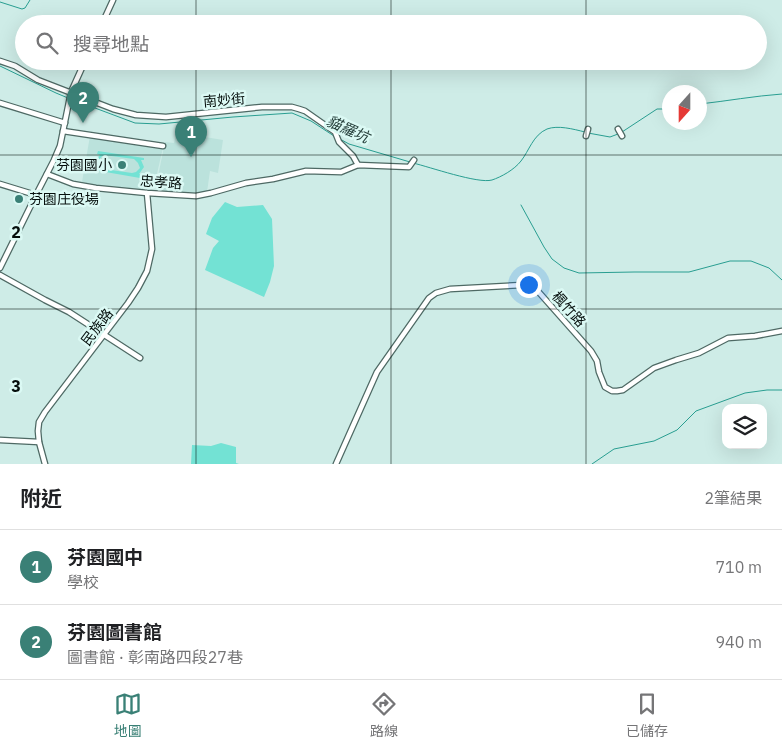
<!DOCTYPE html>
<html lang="zh-TW">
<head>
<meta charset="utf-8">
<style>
	:root { --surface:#fff; --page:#f6f6f6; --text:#202124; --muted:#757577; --line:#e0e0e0; --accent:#3a8076 }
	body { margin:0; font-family:"IBM Plex Sans","Noto Sans TC",sans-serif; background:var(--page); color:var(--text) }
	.controls { position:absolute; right:15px; bottom:15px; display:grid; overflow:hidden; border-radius:10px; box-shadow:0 5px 20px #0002 }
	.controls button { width:45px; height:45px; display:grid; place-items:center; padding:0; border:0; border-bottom:1px solid var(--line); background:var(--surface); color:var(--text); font:25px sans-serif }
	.compass { position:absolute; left:662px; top:85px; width:45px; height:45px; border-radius:50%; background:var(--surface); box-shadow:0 5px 20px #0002; rotate:201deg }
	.you { position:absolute; left:528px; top:284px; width:18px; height:18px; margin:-12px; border:4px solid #fff; border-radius:50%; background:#1a73e8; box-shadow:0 0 0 8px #1a73e833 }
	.badge { display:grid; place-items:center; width:32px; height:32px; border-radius:50%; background:var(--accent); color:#fff; font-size:16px; font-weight:700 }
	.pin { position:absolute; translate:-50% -41px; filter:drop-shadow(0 1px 2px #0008) }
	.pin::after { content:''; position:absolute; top:26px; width:18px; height:15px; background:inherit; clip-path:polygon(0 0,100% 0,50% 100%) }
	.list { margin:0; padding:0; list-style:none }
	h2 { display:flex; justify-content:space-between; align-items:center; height:65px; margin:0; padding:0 20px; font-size:21px }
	h2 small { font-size:16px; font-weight:400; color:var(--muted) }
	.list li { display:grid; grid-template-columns:32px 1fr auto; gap:15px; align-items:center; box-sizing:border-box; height:75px; padding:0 20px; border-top:1px solid var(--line) }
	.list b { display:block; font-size:19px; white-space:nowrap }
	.list p { margin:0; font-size:16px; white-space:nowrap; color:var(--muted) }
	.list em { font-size:16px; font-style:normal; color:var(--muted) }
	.icon { flex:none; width:28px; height:28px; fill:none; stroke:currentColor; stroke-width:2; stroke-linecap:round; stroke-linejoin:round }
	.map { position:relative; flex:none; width:782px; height:464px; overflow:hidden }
	.search { position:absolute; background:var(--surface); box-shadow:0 5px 20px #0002; left:15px; right:15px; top:15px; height:55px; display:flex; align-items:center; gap:12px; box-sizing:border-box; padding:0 18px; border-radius:28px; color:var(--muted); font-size:19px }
	.sheet { height:215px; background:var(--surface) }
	nav { display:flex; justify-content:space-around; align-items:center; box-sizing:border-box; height:70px; border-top:1px solid var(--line); background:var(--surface); font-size:14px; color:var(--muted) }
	nav a { display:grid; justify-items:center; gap:2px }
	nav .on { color:var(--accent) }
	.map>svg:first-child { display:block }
	.built { fill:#bbe2dc }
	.green { fill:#73e2d4; fill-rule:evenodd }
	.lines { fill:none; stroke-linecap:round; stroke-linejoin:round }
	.stream { stroke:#299e91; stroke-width:1 }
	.minor-casing { stroke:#4e6964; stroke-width:7 }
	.minor { stroke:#fff; stroke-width:4.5 }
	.grid { fill:none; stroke:#050e0c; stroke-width:1; stroke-opacity:0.55 }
	.poi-dot { fill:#3a8076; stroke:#dbf9f4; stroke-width:2 }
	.labels { text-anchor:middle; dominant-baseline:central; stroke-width:5; stroke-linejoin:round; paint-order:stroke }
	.street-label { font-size:14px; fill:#050e0c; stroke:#dbf9f4 }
	.poi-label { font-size:14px; fill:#050e0c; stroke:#dbf9f4; text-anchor:end }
	.water-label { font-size:15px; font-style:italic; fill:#263f3b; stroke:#dbf9f4 }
	.grid-label { font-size:16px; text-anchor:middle; font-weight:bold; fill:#050e0c; stroke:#dbf9f4; stroke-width:5; stroke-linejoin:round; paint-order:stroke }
</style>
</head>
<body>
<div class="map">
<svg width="782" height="464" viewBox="0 0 782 464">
	<rect width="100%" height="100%" fill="#ceece7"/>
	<g class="built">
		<polygon points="176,134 193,135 223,140 218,173 210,171 207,192 195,194 165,192 156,186 165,142 174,143"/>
		<polygon points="90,136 163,148 155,182 151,182 150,190 95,185 82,182"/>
	</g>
	<g class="green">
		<path d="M 98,151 L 144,158 L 144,160 L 141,160 L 144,167 L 139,174 L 141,175 L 140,178 L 94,170 L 94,168 L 97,168 L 95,161 L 100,155 L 97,154 ZM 104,155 L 134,159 L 138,163 L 140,168 L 136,172 L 132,173 L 104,169 C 97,164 97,159 104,155 Z"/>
		<polygon points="225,202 237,207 263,205 272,219 274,266 270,282 264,297 205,270 213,248 219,241 206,234 212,218"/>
		<polygon points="221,443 236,447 236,463 239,464 191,464 192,445 211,446"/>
	</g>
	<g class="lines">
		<g class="stream">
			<polyline points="0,2 22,9 25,8 30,0"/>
			<polyline points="0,66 56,93 68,98"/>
			<polyline points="71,99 135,123 159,124 233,117 292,113 311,121 334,136"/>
			<path d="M 700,104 C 727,101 754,96 782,94"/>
			<polyline points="622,132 657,109 670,109"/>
			<polyline points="588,133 610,137 618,134"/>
			<polyline points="340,139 349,144 410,162"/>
			<path d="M 413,163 C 430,167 478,184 492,180 C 501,177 514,170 521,161 C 529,151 533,135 547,129 C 558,125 573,129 585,132"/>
			<polyline points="521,205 544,247 552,259 564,268 579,273 634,272 689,272 730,261 751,261 769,268 782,280"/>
			<polyline points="592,464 614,449 654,441 677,430 696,411 745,393 767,390 782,390"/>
		</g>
		<defs>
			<g id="minor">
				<polyline points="102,24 113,0"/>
				<polyline points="0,61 15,66 38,80 113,109 136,115 166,117 262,107 292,107 299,109 305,111 335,132 339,142 353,156 358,165"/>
				<polyline points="0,103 65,123"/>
				<polyline points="618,129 622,136"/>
				<polyline points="63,131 163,146"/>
				<polyline points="586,136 588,129"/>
				<polyline points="47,174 73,184 96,188 147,193 196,196 211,193 246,183 273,179 306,171 341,172 358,165 409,167 414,160"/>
				<polyline points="0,184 36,195"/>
				<polyline points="0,268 36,195 54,160 60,146 71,92 85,61"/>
				<polyline points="0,275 45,300 69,312 140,358"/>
				<polyline points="0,440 39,442"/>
				<polyline points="45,464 39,442 38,431 39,422 45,412 128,303 138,288 147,271 152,249 147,193"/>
				<polyline points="336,464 377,372 429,298 436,293 450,289 522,285 529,286 536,289 591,351 597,361 599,372 605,387 612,391 617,391 623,390 654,368 676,360 699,353 728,338 755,336 782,331"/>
			</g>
		</defs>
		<use href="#minor" class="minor-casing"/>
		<use href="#minor" class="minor"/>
	</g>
	<path class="grid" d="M 196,0 L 196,24M 391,0 L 391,24M 586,0 L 586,24M 196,61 L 196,464M 391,61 L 391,464M 586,61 L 586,464M 0,155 L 782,155M 0,309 L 782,309"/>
	<g class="poi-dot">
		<circle cx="122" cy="165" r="5"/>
		<circle cx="19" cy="199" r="5"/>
	</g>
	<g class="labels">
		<g class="street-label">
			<text transform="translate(224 100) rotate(-5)">南妙街</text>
			<text transform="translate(161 182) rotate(4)">忠孝路</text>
			<text transform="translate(569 309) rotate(48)">楓竹路</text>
			<text transform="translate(97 327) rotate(-53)">民族路</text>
		</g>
		<g class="poi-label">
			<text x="112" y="165">芬園國小</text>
			<text x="29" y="199" text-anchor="start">芬園庄役場</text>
		</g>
		<g class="water-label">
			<text transform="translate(348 129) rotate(24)">貓羅坑</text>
		</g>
	</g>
	<g class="grid-label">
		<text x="16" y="238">2</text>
		<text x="16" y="392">3</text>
	</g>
</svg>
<div class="controls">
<button><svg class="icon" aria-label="layers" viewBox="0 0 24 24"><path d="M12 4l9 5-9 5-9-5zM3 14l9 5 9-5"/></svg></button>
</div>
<svg class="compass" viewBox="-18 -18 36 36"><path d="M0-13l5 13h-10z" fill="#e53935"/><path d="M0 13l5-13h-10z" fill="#757577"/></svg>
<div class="you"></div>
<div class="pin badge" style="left:191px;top:157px">1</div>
<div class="pin badge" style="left:83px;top:123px">2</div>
<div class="search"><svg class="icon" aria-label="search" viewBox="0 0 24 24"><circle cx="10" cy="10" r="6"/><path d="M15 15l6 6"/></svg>搜尋地點</div>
</div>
<section class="sheet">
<h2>附近<small>2筆結果</small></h2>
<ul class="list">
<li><span class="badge">1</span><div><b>芬園國中</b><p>學校</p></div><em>710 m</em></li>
<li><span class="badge">2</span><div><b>芬園圖書館</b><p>圖書館 · 彰南路四段27巷</p></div><em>940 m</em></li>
</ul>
</section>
<nav>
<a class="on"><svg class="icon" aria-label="map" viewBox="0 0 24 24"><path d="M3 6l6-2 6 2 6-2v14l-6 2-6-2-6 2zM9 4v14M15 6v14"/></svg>地圖</a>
<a><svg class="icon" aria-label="directions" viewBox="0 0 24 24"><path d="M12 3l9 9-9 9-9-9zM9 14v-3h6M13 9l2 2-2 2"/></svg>路線</a>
<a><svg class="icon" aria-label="saved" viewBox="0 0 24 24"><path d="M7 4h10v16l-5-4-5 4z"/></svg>已儲存</a>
</nav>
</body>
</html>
